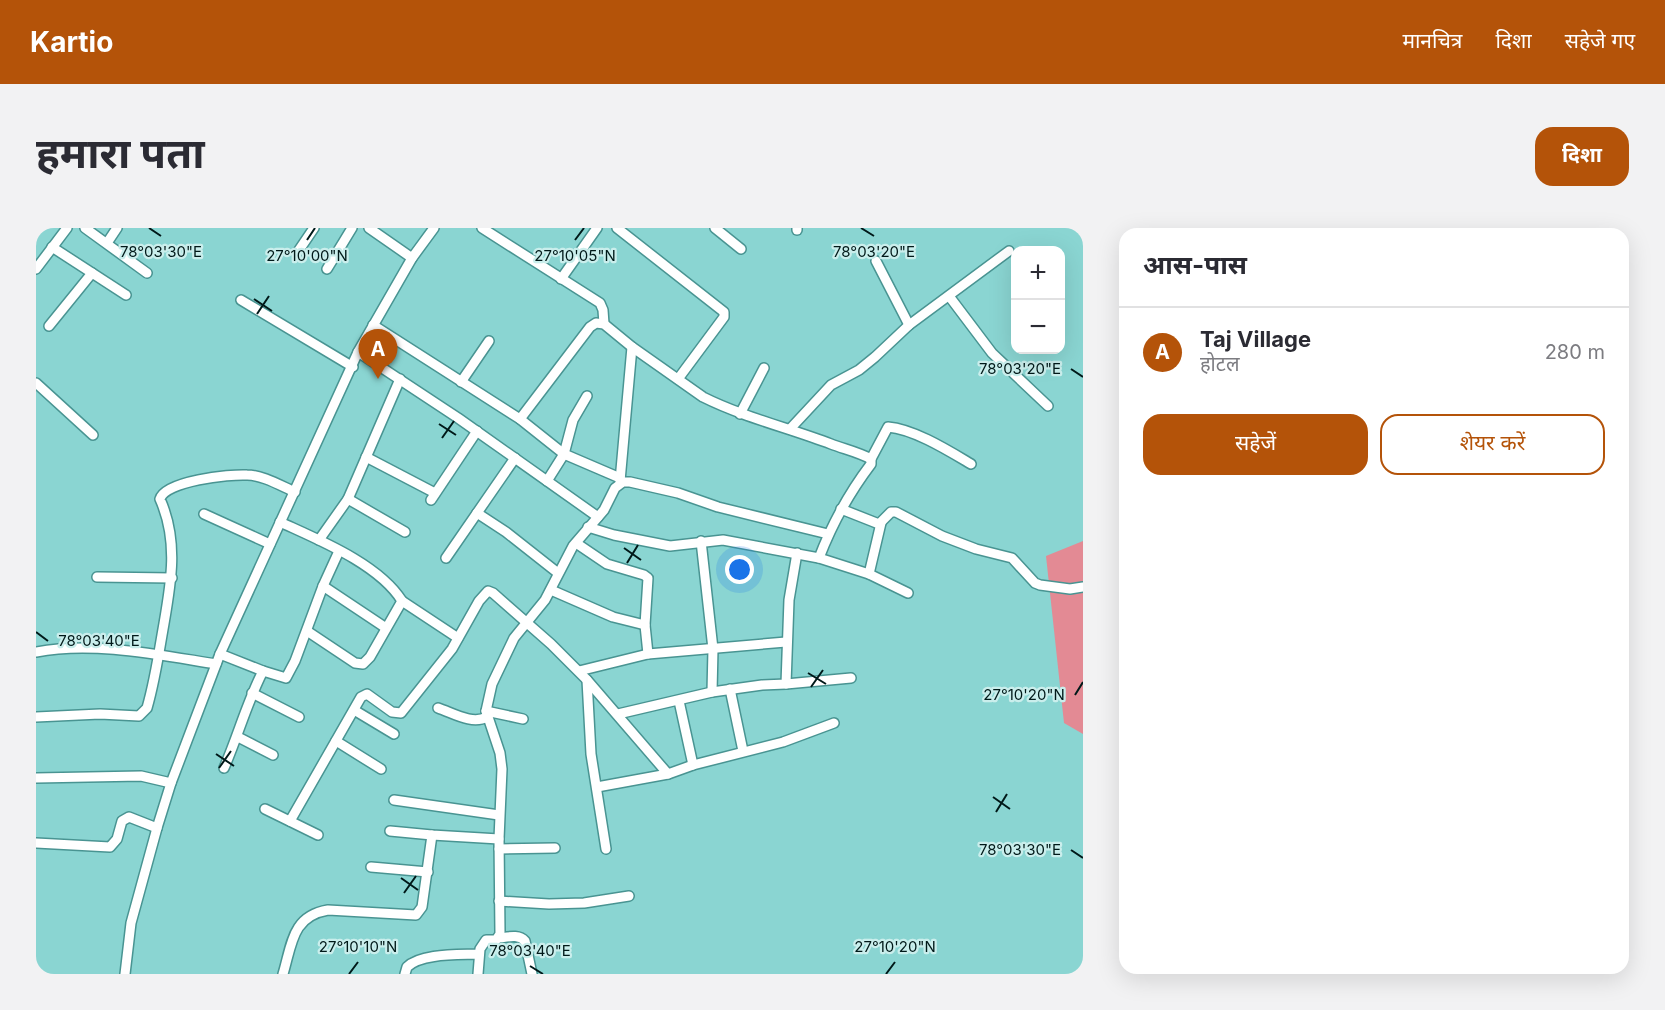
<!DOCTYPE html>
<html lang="hi">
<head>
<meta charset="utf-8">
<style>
	:root { --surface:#fff; --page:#f2f2f3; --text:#2b2b33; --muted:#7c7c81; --line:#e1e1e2; --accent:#b45309 }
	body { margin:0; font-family:Inter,"Noto Sans Devanagari",sans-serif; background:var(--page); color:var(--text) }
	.controls { position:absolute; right:18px; top:18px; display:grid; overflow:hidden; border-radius:12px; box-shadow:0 6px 24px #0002 }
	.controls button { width:54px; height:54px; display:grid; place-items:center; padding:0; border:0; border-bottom:2px solid var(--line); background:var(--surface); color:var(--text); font:30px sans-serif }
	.you { position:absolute; left:704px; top:342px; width:21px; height:21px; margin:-15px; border:4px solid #fff; border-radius:50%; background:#1a73e8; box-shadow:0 0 0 9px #1a73e833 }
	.badge { display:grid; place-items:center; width:39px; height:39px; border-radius:50%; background:var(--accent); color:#fff; font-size:20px; font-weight:700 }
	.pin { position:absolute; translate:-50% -50px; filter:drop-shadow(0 2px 3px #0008) }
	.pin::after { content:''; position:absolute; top:32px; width:21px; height:18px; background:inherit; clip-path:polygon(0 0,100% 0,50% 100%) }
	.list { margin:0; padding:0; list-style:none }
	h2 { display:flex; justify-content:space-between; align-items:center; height:78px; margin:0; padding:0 24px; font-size:26px }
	h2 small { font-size:20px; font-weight:400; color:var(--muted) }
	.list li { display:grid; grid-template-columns:39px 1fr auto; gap:18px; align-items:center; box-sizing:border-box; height:90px; padding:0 24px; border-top:2px solid var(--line) }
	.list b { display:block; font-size:22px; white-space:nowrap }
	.list p { margin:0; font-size:20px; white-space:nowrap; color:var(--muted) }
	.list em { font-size:20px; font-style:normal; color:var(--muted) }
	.actions { display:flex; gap:12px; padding:18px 24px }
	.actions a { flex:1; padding:14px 0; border:2px solid var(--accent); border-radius:18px; text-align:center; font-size:21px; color:var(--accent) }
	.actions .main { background:var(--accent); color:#fff }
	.map { position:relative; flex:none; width:1047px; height:746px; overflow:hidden; border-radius:18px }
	header { display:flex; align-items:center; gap:36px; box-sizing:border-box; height:84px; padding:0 30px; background:var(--accent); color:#fff }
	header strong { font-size:28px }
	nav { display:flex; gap:33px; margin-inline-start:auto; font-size:21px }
	.intro { display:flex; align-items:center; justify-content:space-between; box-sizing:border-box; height:144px; padding:0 36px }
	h1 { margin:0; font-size:42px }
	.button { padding:15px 27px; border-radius:18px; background:var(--accent); color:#fff; font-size:21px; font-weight:700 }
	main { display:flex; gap:36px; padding:0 36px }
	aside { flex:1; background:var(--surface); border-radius:18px; box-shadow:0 6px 24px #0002 }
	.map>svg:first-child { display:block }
	.green { fill:#e38a94 }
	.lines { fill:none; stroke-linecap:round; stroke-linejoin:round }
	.minor-casing { stroke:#499492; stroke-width:12 }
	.minor { stroke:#fff; stroke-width:9 }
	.ticks { fill:none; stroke:#001919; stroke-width:2 }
	.ticks-label { font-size:15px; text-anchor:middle; fill:#001919; stroke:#caeeec; stroke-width:4.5; stroke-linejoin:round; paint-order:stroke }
</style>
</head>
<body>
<header>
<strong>Kartio</strong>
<nav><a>मानचित्र</a><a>दिशा</a><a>सहेजे गए</a></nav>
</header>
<div class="intro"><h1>हमारा पता</h1><a class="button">दिशा</a></div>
<main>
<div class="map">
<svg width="1047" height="746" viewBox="0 0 1047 746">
	<rect width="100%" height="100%" fill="#8ad5d2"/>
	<polygon class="green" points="1047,313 1047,506 1028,495 1010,328"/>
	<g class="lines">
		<defs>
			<g id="minor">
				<polyline points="49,0 111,45"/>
				<polyline points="333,0 376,30"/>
				<polyline points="446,0 564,75 567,82 568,96"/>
				<polyline points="581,0 688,84 688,89 642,151"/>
				<polyline points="679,0 705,21"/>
				<polyline points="761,2 761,0"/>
				<polyline points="71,15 81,0"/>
				<polyline points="16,19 90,67"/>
				<polyline points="261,25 278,0"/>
				<polyline points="840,33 873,97"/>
				<polyline points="0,41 31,0"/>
				<polyline points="291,41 316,0"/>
				<polyline points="525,51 561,0"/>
				<polyline points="913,68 956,125 1012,178"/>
				<polyline points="205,72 317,139"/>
				<polyline points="337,97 484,191 528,226 584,250"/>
				<polyline points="13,98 56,45"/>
				<polyline points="322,124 422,190 562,289"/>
				<polyline points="425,154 453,113"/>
				<polyline points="0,155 57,207"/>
				<polyline points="704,186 728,140"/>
				<path d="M 484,191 L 554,99 L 560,95 L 568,96 L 596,119 L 667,169 C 707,189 753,200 795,216 C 808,221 822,224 835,231"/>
				<polyline points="754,201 795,157 823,142 839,129 873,97 973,23"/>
				<polyline points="330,229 399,265"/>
				<polyline points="511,253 528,226 537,192 551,168"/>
				<polyline points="584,253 596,119"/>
				<polyline points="312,271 369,304"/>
				<polyline points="395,272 441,203"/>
				<polyline points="805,281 843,296 855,284 860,284 906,308 940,321 976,330 999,355 1004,357 1034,361 1047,359"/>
				<polyline points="441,285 470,304 522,345"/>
				<polyline points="168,286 234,316"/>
				<path d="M 244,294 C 283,312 343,336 366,373 L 334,429 L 327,436 L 319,435 L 271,403"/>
				<polyline points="552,299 578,307 634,318 687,312 783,330 833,346 872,365"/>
				<polyline points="283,312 312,271 364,151"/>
				<polyline points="665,313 677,421 676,464"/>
				<polyline points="540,315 571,336 608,347 612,350 609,397 612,426"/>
				<polyline points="410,330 479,230"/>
				<path d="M 783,330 C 796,296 813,265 835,236 L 835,231 L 852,199 C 878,201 913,223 935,236"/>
				<polyline points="833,346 845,295"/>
				<polyline points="61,349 136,350"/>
				<polyline points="287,358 350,400"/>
				<polyline points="515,362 577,389 609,397"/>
				<polyline points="366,373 422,410"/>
				<path d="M 0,424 C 57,413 123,427 180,436"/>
				<polyline points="184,426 227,443 250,450 259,433 287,358 303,323"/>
				<polyline points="543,443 612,426 750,414"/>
				<polyline points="551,452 555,526 570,621"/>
				<polyline points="750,456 753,372 761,325"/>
				<polyline points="694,461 707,523"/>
				<polyline points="216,465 263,489"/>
				<polyline points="643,473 657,537"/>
				<path d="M 402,480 C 417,485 436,497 451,489"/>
				<polyline points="318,482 358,506"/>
				<polyline points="450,483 487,491"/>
				<polyline points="582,486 676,464 726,457 750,456 815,450"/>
				<path d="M 0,489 L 64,486 L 103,488 L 111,480 C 118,456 122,431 126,407 C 134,360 144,316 124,271 C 129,253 193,246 211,247 C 227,247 245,258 259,264"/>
				<polyline points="202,509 237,527"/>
				<polyline points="300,513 345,541"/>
				<path d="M 188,540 C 202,508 211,474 227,443"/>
				<polyline points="0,550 105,548 135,555"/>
				<polyline points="561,559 632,546 657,537 747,514 798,495"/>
				<polyline points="358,572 463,587"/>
				<polyline points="229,581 282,607"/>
				<polyline points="254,593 325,469 331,466 356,484 365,485 416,421 443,373 452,363 457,365 515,416 551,452 632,546"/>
				<polyline points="354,603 396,607 463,611"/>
				<polyline points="0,615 74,619 81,611 86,593 93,589 121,600"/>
				<polyline points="463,621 519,620"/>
				<polyline points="335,639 392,644"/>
				<polyline points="463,673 513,676 548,675 593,668"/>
				<path d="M 463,710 C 472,709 483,706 489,713 L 496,746"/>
				<polyline points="89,746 95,695 121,600 135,555 184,426 322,124 376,30 398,0"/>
				<path d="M 247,746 C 256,716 256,688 292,682 L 380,687 L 386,679 L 396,607"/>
				<path d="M 369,746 L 371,739 C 385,725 423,727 443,726"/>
				<polyline points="442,746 444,721 450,712 460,712 464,706 463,611 466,541 464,525 450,483 456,456 478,410 509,372 537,318 568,282 579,260 587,254 594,254 642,265 682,279 792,306"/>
			</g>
		</defs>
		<use href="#minor" class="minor-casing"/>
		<use href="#minor" class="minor"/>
	</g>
	<path class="ticks" d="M 113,0 L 125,8M 825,0 L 838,8M 271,12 L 279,0M 539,12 L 548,0M 218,71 L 236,83M 221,86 L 233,68M 1035,141 L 1047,149M 403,196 L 420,207M 406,210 L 418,193M 588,320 L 605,332M 591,335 L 602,317M 0,404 L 12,413M 772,445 L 790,456M 775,459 L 787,442M 1039,467 L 1047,454M 180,526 L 198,538M 183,540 L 195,523M 957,569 L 974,581M 960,584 L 971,566M 1035,622 L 1047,630M 365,650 L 382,662M 368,665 L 380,648M 494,738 L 507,746M 313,746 L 322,734M 850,746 L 859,734"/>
	<g class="ticks-label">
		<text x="125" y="29">78°03'30"E</text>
		<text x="838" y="29">78°03'20"E</text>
		<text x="271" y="33">27°10'00"N</text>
		<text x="539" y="33">27°10'05"N</text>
		<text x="984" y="146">78°03'20"E</text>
		<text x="63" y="418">78°03'40"E</text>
		<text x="988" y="472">27°10'20"N</text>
		<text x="984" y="627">78°03'30"E</text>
		<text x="322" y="724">27°10'10"N</text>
		<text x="859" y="724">27°10'20"N</text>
		<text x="494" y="728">78°03'40"E</text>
	</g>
</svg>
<div class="controls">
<button>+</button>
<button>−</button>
</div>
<div class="you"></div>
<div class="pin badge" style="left:342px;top:151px">A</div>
</div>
<aside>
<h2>आस-पास<small></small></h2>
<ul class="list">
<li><span class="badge">A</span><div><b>Taj Village</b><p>होटल</p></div><em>280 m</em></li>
</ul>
<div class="actions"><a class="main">सहेजें</a><a>शेयर करें</a></div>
</aside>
</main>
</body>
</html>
